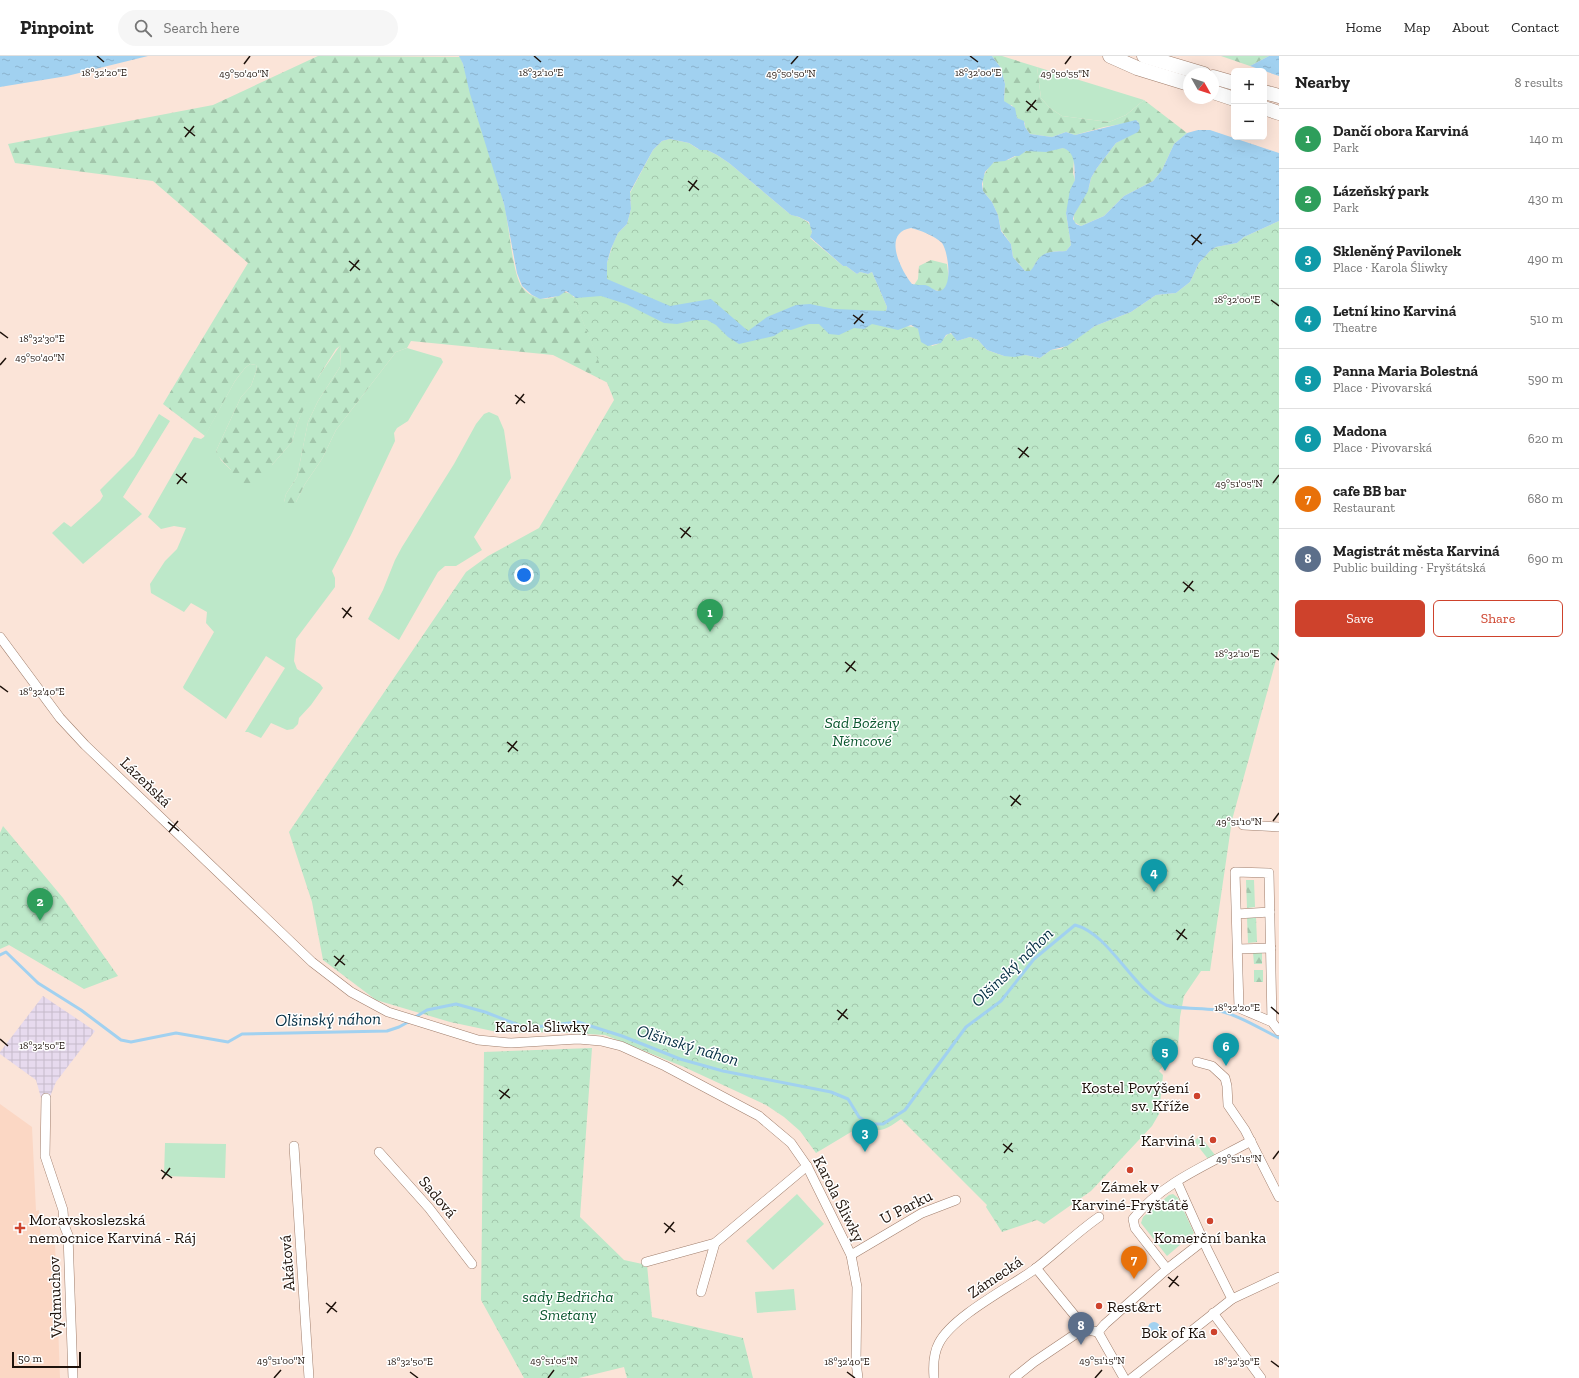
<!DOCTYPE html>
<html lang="en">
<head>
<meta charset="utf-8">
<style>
	:root { --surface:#fff; --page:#f6f6f6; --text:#222; --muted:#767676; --line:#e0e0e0; --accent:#ce422c }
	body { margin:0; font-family:"Zilla Slab",serif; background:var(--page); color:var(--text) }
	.controls { position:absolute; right:12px; top:12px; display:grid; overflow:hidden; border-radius:6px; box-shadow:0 4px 16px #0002 }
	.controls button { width:36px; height:36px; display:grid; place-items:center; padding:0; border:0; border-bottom:1px solid var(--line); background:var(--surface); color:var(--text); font:20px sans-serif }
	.compass { position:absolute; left:1183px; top:12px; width:36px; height:36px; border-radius:50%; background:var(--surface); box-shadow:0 4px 16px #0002; rotate:129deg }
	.scale { position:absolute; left:12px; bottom:10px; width:69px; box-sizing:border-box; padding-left:4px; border:2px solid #1e120b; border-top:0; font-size:11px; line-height:14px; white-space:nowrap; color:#1e120b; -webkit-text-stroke:3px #fff; paint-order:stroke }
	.you { position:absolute; left:524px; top:519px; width:14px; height:14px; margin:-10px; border:3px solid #fff; border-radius:50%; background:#1a73e8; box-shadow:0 0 0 6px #1a73e833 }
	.badge { display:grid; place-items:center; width:26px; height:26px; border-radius:50%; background:var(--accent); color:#fff; font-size:13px; font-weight:700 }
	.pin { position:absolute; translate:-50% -33px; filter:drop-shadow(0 1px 2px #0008) }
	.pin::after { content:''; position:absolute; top:21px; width:14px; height:12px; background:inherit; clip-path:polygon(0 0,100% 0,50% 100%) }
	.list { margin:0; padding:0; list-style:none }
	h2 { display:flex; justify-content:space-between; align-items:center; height:52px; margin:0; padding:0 16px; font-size:17px }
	h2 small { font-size:13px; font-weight:400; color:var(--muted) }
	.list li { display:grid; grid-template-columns:26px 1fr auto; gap:12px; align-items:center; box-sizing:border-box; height:60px; padding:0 16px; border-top:1px solid var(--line) }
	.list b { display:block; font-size:15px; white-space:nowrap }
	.list p { margin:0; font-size:13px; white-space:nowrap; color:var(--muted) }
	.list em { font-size:13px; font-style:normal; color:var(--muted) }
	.actions { display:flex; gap:8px; padding:12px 16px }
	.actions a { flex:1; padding:9px 0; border:1px solid var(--accent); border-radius:6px; text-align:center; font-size:14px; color:var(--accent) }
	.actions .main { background:var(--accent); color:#fff }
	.icon { flex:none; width:22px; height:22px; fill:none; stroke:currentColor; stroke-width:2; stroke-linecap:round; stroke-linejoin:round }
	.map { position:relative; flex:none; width:1279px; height:1322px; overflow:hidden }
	header { display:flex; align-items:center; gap:24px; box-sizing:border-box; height:56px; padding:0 20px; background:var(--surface); border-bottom:1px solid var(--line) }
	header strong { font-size:19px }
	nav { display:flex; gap:22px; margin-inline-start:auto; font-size:14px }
	.search { width:280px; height:36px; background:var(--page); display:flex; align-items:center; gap:10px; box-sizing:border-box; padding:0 14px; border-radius:22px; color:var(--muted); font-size:15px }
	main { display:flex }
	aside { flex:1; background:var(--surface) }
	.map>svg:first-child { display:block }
	.industrial { fill:url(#industrial-grid) }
	.built { fill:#fbd7c4 }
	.grass { fill:#bde8c9 }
	.forest { fill:url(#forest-firs) }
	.park { fill:url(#park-crowns) }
	.water { fill:url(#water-ripples); fill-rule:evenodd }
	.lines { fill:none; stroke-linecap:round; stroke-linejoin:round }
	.stream { stroke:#a1d1f0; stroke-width:3 }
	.street-casing { stroke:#a07e6c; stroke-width:10 }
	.primary-casing { stroke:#a07e6c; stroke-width:15 }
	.street { stroke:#fff; stroke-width:9 }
	.primary { stroke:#fff; stroke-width:14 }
	.ticks { fill:none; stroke:#1e120b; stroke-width:1.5 }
	.poi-dot { fill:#ce422c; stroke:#fff; stroke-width:1.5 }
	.labels { text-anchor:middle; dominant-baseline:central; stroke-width:3; stroke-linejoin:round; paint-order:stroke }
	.park-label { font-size:16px; font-style:italic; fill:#0b572f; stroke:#fff }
	.street-label { font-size:16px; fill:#1e120b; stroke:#fff }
	.poi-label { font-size:16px; fill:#1e120b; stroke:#fff; text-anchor:end }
	.water-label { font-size:17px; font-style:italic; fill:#032d42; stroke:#fff }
	.ticks-label { font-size:10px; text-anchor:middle; fill:#1e120b; stroke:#fff; stroke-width:3; stroke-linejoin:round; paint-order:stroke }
</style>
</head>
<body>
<header>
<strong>Pinpoint</strong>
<div class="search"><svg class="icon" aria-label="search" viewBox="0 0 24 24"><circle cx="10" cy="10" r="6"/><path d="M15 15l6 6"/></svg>Search here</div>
<nav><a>Home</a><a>Map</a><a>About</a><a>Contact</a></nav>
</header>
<main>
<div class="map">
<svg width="1279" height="1322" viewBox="0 0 1279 1322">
	<defs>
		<pattern id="industrial-grid" width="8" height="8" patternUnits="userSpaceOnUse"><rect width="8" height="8" fill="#e7daee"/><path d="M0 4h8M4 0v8" fill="none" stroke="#c6bacb"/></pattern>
		<pattern id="forest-firs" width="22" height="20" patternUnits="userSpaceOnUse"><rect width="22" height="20" fill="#bde8c9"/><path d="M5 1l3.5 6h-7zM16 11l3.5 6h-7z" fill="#a2c6ab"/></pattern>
		<pattern id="park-crowns" width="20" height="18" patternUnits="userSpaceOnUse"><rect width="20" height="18" fill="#bde8c9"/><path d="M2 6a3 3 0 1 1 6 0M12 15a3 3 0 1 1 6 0" fill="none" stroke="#a2c6ab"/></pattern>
		<pattern id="water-ripples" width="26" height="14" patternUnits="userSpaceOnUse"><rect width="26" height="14" fill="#a1d1f0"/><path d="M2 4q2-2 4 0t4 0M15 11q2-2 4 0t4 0" fill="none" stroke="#8ab2cc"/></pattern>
	</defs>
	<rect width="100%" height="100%" fill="#fbe4d8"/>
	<polygon class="industrial" points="43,940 95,975 56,1026 49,1043 41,1042 36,1024 0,998 0,996"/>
	<polygon class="built" points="0,1048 32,1071 36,1155 39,1154 41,1189 55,1188 60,1322 0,1322"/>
	<g class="grass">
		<polygon points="1037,11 1144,44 1126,59 1109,66 1062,60 1050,52 1041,42"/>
		<polygon points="341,288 340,311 318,345 308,366 297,421 286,438 284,446 296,446 305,428 322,403 336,374 396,296 407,292 441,302 443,306 408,365 397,372 394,377 395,385 351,479 332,515 335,522 335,531 296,583 294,605 297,613 320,628 323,632 311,649 299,662 298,668 293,673 287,674 271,667 261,682 248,676 245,676 285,612 266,600 226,663 184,633 183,631 214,576 206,567 207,556 191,547 184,556 151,537 150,528 165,505 177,493 186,472 174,470 161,473 148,461 194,381 201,383 204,381 235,325 245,312 250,308 256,309 257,313 251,330 241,341 216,395 221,404 231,414 272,409 292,386 297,368 312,333 319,320"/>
		<polygon points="489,356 498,360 504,374 511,422 474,481 482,494 456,510 445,510 438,516 399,584 368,563 383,534 395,504 402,491 454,408 476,368 484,358"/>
		<polygon points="159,358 170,365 123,441 142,458 83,508 52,477 64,466 71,471 100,445 103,440 100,434 134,400"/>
		<polygon points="1200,1080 1215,1099 1208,1103 1194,1085"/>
		<polygon points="165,1087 226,1088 225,1122 164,1120"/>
		<polygon points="797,1138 824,1168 773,1214 746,1185"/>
		<polygon points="1173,1138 1178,1142 1194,1177 1167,1200 1141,1167 1143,1161 1169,1139"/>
		<polygon points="794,1233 796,1254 757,1257 755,1236"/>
	</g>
	<g class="forest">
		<path d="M 318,0 L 460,1 L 463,8 C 477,54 493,101 504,148 C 509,167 512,217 522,231 C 533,245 551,246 564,236 L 572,238 L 608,327 L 553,299 L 411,285 L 407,292 L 396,296 L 336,374 L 322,403 L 305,428 L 296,446 L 288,450 L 284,446 L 286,438 L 297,421 L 308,366 L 318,345 L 340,311 L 341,289 L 336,293 L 319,320 L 297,368 L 292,386 L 258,425 L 242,430 L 235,429 L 231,425 L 231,414 L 218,400 L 216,395 L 241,341 L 251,330 L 257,313 L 256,309 L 250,308 L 245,312 L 235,325 L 205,380 L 163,348 L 248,207 L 153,125 L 15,107 L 8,88 L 213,49 Z"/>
		<polygon points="992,0 1002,0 1037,11 1041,42 1050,52 1062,60 1109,66 1126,59 1144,44 1187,77 1174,88 1162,114 1153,125 1124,140 1104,160 1081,170 1074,166 1074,159 1089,131 1091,122 1097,112 1116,87 1139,74 1138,65 1104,71 1075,79 1066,76 1052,81 1030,78 1025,71 1025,67 1017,62 1012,49 1006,49 1004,45 1005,28 1001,12"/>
		<polygon points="1221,0 1269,0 1250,10"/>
		<path d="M 1064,92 L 1070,95 L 1074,103 L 1073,117 L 1075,124 L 1066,157 L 1071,189 L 1066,195 C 1054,196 1046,194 1037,205 C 1034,208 1034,212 1031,215 L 1025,215 L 1013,201 L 1011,188 L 1001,174 L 998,159 L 992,146 L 983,135 L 983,121 L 990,109 L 997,104 L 1008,104 L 1026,95 Z"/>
		<path d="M 931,204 L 947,208 C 948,219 952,228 941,235 C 933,235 925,229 914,229 L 918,223 L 919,210 Z"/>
		<polygon points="1246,824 1254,824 1255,851 1247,852"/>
		<polygon points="1247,861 1256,861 1257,886 1248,887"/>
		<polygon points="1253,896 1262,896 1262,908 1254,908"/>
		<rect x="1254" y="914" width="9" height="12"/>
	</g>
	<g class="park">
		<path d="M 670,83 L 689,87 L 698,93 L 707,94 L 717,99 L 729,107 L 791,159 C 802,161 817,168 810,182 L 843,210 L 846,210 L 857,218 L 860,216 L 868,218 L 872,216 L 887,251 L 886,255 L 898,273 L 905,270 L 916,271 L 932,290 L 938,288 L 949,277 L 953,279 L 957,285 L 970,281 L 978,284 L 987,294 L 1004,300 L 1025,299 L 1040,302 L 1051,294 L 1061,293 L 1095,270 L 1131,256 L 1156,239 L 1176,237 L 1190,226 L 1199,207 L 1210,195 L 1216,191 L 1237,187 L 1244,181 L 1279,165 L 1279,593 L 1232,764 L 1210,915 L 1201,915 L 1184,940 L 1180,961 L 1178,992 L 1159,1015 L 1163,1019 L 1159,1058 L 1152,1070 L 1091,1135 L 1044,1168 L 1037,1164 L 1002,1176 L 986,1151 L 987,1149 L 901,1063 C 885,1074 880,1078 861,1070 L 816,1097 L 800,1075 L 784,1061 L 766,1049 L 684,1011 L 605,979 L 551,976 L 502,977 L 450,966 L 376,944 L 323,904 L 312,846 L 289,776 L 466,516 L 488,500 L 539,472 L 614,344 L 573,241 L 598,239 L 606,221 L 607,207 L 613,188 L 618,177 L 627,168 L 631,153 L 630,137 L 653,94 L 662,85 Z"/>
		<polygon points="3,770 63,842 118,920 84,933 9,889 0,893 0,777"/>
		<polygon points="592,992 580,1161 624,1204 647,1209 652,1261 743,1282 753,1322 627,1322 624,1311 579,1322 524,1322 481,1244 484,996"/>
	</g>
	<g class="water">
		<polygon points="0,0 148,0 67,20 0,31"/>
		<path d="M 459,0 L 992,0 L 1001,12 L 1005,28 L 1004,45 L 1015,52 L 1017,62 L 1024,65 L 1025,71 L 1030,78 L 1052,81 L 1066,76 L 1075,79 L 1136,64 L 1139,67 L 1140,72 L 1138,76 L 1116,87 L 1097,112 L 1091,122 L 1088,135 L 1074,159 L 1073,163 L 1076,168 L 1081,170 L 1104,160 L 1124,140 L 1153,125 L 1162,114 L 1174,88 L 1187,77 L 1198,74 L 1210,74 L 1279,97 L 1279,165 L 1244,181 L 1237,187 L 1216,191 L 1210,195 L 1199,207 L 1190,226 L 1176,237 L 1156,239 L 1131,256 L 1095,270 L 1067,290 L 1051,294 L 1040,302 L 1025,299 L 1014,301 L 1004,300 L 987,294 L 978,284 L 970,281 L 957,285 L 951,277 L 946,279 L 941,287 L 928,290 L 921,286 L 918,273 L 911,269 L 898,274 L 872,268 L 864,273 L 854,272 L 839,279 L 829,278 L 819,268 L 809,268 L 791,274 L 785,273 L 774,280 L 739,288 L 728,281 L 716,269 L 707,264 L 696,264 L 677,268 L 664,267 L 626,248 L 601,240 L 576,242 L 566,235 L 559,240 L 540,243 L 532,239 L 522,230 L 517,217 L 504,148 L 470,38 L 463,8 ZM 670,83 L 689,87 L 700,94 L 707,94 L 717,99 L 729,107 L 791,159 L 799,161 L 809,166 L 812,176 L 810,181 L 843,210 L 846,210 L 857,218 L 860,216 L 868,218 L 872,216 L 887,251 L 886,255 L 834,253 L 810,248 L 796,249 L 767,261 L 748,275 L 711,243 L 670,250 L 607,223 L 607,207 L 611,193 L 618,177 L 627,168 L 631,153 L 630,136 L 653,94 L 662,85 ZM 1063,92 C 1077,97 1074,113 1075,124 L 1070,134 L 1066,157 L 1071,189 L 1066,195 C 1055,196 1044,194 1037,205 C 1034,208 1034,212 1030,215 L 1025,215 L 1013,201 L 1011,188 L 1001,175 L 998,159 L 992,146 L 983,135 L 982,128 L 985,116 L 994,106 L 1005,105 L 1015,100 L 1019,100 L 1026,95 L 1046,96 ZM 911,172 C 920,174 935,180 942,187 C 948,195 954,233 939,235 C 934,235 930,230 925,229 C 921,229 916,229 912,228 C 902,216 881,177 911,172 Z"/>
		<polygon points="1269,0 1279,0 1279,20 1250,10"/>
		<circle cx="1154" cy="1272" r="6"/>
	</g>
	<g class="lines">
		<g class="stream">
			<polyline points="0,899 6,896 38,927 81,954 121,984 131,986 176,977 228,986 242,978 387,975 399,971 410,965"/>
			<path d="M 414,962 L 427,954 L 456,948 L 485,956 L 526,972 L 578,966 L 622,980 L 680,1003 L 723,1015 L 831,1036 L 848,1043 L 859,1061 L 871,1068 L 883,1068 L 905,1054 L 966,971 L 1001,945 L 1034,903 L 1075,869 C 1110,878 1132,933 1166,949 C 1176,953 1202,952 1215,954 C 1237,958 1259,972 1279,982"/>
		</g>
		<defs>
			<g id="street">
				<polyline points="0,581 60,662 85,689 312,906 351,936 388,956 478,984 511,987 578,983 601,985 621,990 665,1010 759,1060 791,1087 807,1110 851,1199 857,1231 856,1306 858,1322"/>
				<polyline points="1243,769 1279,771"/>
				<polyline points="1237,858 1270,856"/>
				<polyline points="1238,893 1271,892"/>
				<polyline points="1272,966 1239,952 1235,816 1269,817 1272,966 1279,975"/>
				<polyline points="1197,1006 1212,1010 1225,1022 1227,1030 1228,1049 1245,1074 1279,1141"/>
				<polyline points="46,1042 45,1100 63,1154 64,1169 68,1179 73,1322"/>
				<polyline points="294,1090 309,1322"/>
				<polyline points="379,1096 429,1152 472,1208"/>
				<polyline points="1177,1126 1208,1195 1232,1243"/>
				<polyline points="851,1199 922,1157 956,1144"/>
				<polyline points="646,1206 715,1187 807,1110"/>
				<polyline points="1036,1212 1080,1266 1083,1273"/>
				<path d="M 1167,1213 L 1135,1172 L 1133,1163 C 1161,1127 1211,1107 1251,1085"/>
				<polyline points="701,1236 715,1187"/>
				<polyline points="1213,1257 1261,1322"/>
				<polyline points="1098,1276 1105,1268 1167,1213 1203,1185"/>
				<polyline points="1098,1276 1124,1322"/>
				<path d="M 934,1322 C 933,1310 933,1298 939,1287 C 953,1260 1010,1231 1035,1213 C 1057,1196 1076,1177 1099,1161"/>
				<polyline points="1014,1322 1034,1306 1083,1273 1098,1276"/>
				<polyline points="1132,1322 1232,1243 1279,1221"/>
			</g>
			<g id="primary">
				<polyline points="1110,0 1137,12 1189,28"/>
				<polyline points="1144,0 1204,18"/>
				<polyline points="1213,21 1234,27"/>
				<polyline points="1213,36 1234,43"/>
				<polyline points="1264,36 1279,40"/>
				<polyline points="1264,52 1279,57"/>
			</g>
		</defs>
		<use href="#street" class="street-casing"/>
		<use href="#primary" class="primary-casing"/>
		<use href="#street" class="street"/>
		<use href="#primary" class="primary"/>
	</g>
	<path class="ticks" d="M 97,0 L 104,6M 534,0 L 541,6M 970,0 L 978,6M 244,8 L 250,0M 791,8 L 798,0M 1065,8 L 1071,0M 1026,45 L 1037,54M 1027,55 L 1036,44M 184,71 L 195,80M 185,81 L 194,70M 688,125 L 699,134M 689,135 L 697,124M 1191,179 L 1202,188M 1192,189 L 1201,178M 349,205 L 360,214M 350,215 L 359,204M 1271,244 L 1279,250M 853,259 L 864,267M 854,268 L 863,258M 0,276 L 8,282M 0,309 L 6,302M 515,339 L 525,347M 516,348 L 524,338M 1018,392 L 1029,401M 1019,402 L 1028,391M 176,418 L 187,427M 1273,427 L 1279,419M 177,428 L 186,417M 680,472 L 691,481M 681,482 L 690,471M 1183,526 L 1194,535M 1184,536 L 1193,525M 342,552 L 352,561M 343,562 L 351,551M 1271,597 L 1279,604M 845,606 L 856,615M 846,616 L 855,605M 0,630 L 8,636M 507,686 L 518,695M 508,696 L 517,685M 1010,740 L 1021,749M 1011,750 L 1020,739M 1273,765 L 1279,757M 168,766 L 179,775M 169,776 L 178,765M 672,820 L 683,829M 673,830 L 682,819M 1176,874 L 1187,883M 1177,884 L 1185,873M 334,900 L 345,909M 335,910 L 344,899M 1271,951 L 1279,958M 837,954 L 848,963M 838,964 L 847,953M 0,983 L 8,990M 499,1034 L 510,1042M 500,1043 L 509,1033M 1003,1088 L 1013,1096M 1004,1097 L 1012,1087M 1273,1103 L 1279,1095M 161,1114 L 172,1122M 162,1123 L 170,1112M 664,1167 L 675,1176M 665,1177 L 674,1166M 1168,1221 L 1179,1230M 1169,1231 L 1178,1220M 326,1247 L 337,1256M 327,1257 L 336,1246M 1271,1305 L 1279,1311M 410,1316 L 418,1322M 847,1316 L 855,1322M 274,1322 L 281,1314M 548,1322 L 554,1314M 1095,1322 L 1102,1314"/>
	<g class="poi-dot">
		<circle cx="1197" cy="1040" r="4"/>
		<circle cx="1213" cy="1084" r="4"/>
		<circle cx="1130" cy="1114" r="4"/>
		<circle cx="1210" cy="1165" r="4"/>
		<path d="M18 1166h4v4h4v4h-4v4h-4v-4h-4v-4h4z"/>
		<circle cx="1099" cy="1250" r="4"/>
		<circle cx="1214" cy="1276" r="4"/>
	</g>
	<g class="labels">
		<g class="park-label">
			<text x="862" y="666">Sad Boženy<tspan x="862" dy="18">Němcové</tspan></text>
			<text x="568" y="1240">sady Bedřicha<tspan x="568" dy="18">Smetany</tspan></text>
		</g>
		<g class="street-label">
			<text transform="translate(146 726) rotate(44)">Lázeňská</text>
			<text x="542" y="970">Karola Śliwky</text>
			<text transform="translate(438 1141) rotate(50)">Sadová</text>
			<text transform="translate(839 1143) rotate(63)">Karola Śliwky</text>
			<text transform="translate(906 1151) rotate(-27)">U Parku</text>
			<text transform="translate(287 1207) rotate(-94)">Akátová</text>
			<text transform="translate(995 1221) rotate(-34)">Zámecká</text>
			<text transform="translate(55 1241) rotate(-92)">Vydmuchov</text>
		</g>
		<g class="poi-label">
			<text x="1189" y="1031">Kostel Povýšení<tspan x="1189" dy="18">sv. Kříže</tspan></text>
			<text x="1205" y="1084">Karviná 1</text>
			<text x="1130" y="1130" text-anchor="middle">Zámek v<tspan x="1130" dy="18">Karviné-Fryštátě</tspan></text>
			<text x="29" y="1163" text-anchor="start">Moravskoslezská<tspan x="29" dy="18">nemocnice Karviná - Ráj</tspan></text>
			<text x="1210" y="1181" text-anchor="middle">Komerční banka</text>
			<text x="1107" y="1250" text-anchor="start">Rest&amp;rt</text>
			<text x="1206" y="1276">Bok of Ka</text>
		</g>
		<g class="water-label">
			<text transform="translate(1012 911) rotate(-44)">Olšinský náhon</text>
			<text transform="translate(328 963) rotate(-1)">Olšinský náhon</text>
			<text transform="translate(688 989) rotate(17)">Olšinský náhon</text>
		</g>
	</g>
	<g class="ticks-label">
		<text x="104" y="20">18°32'20"E</text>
		<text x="541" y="20">18°32'10"E</text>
		<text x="978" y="20">18°32'00"E</text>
		<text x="244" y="21">49°50'40"N</text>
		<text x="791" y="21">49°50'50"N</text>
		<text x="1065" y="21">49°50'55"N</text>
		<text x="1237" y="247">18°32'00"E</text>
		<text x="42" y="286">18°32'30"E</text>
		<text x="40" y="305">49°50'40"N</text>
		<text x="1239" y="431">49°51'05"N</text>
		<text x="1237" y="601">18°32'10"E</text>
		<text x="42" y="639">18°32'40"E</text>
		<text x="1239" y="769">49°51'10"N</text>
		<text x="1237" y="955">18°32'20"E</text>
		<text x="42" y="993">18°32'50"E</text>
		<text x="1239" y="1106">49°51'15"N</text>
		<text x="281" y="1308">49°51'00"N</text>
		<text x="554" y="1308">49°51'05"N</text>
		<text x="1102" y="1308">49°51'15"N</text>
		<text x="1237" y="1309">18°32'30"E</text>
		<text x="410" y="1309">18°32'50"E</text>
		<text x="847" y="1309">18°32'40"E</text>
	</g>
</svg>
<div class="controls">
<button>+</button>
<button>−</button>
</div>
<svg class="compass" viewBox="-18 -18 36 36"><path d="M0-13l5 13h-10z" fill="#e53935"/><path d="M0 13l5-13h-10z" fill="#767676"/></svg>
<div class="scale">50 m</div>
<div class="you"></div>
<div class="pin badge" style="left:710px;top:576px;background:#2e9e5b">1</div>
<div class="pin badge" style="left:40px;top:865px;background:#2e9e5b">2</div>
<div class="pin badge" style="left:865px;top:1096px;background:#0f9aa8">3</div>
<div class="pin badge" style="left:1154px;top:836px;background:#0f9aa8">4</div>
<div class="pin badge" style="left:1165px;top:1015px;background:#0f9aa8">5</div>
<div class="pin badge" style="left:1226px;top:1010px;background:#0f9aa8">6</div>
<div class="pin badge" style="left:1134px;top:1223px;background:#e8710a">7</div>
<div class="pin badge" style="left:1081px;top:1289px;background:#5c6f8a">8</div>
</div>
<aside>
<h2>Nearby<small>8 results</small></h2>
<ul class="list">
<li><span class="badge" style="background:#2e9e5b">1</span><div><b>Dančí obora Karviná</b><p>Park</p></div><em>140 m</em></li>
<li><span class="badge" style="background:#2e9e5b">2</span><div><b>Lázeňský park</b><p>Park</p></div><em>430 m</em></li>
<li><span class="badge" style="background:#0f9aa8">3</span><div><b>Skleněný Pavilonek</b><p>Place · Karola Śliwky</p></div><em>490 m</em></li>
<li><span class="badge" style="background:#0f9aa8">4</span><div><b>Letní kino Karviná</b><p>Theatre</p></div><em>510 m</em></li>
<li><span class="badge" style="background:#0f9aa8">5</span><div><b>Panna Maria Bolestná</b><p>Place · Pivovarská</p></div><em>590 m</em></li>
<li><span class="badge" style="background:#0f9aa8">6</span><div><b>Madona</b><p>Place · Pivovarská</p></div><em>620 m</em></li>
<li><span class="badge" style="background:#e8710a">7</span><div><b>cafe BB bar</b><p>Restaurant</p></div><em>680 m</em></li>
<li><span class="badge" style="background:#5c6f8a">8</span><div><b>Magistrát města Karviná</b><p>Public building · Fryštátská</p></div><em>690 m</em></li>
</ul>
<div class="actions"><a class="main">Save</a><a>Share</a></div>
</aside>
</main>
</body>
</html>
